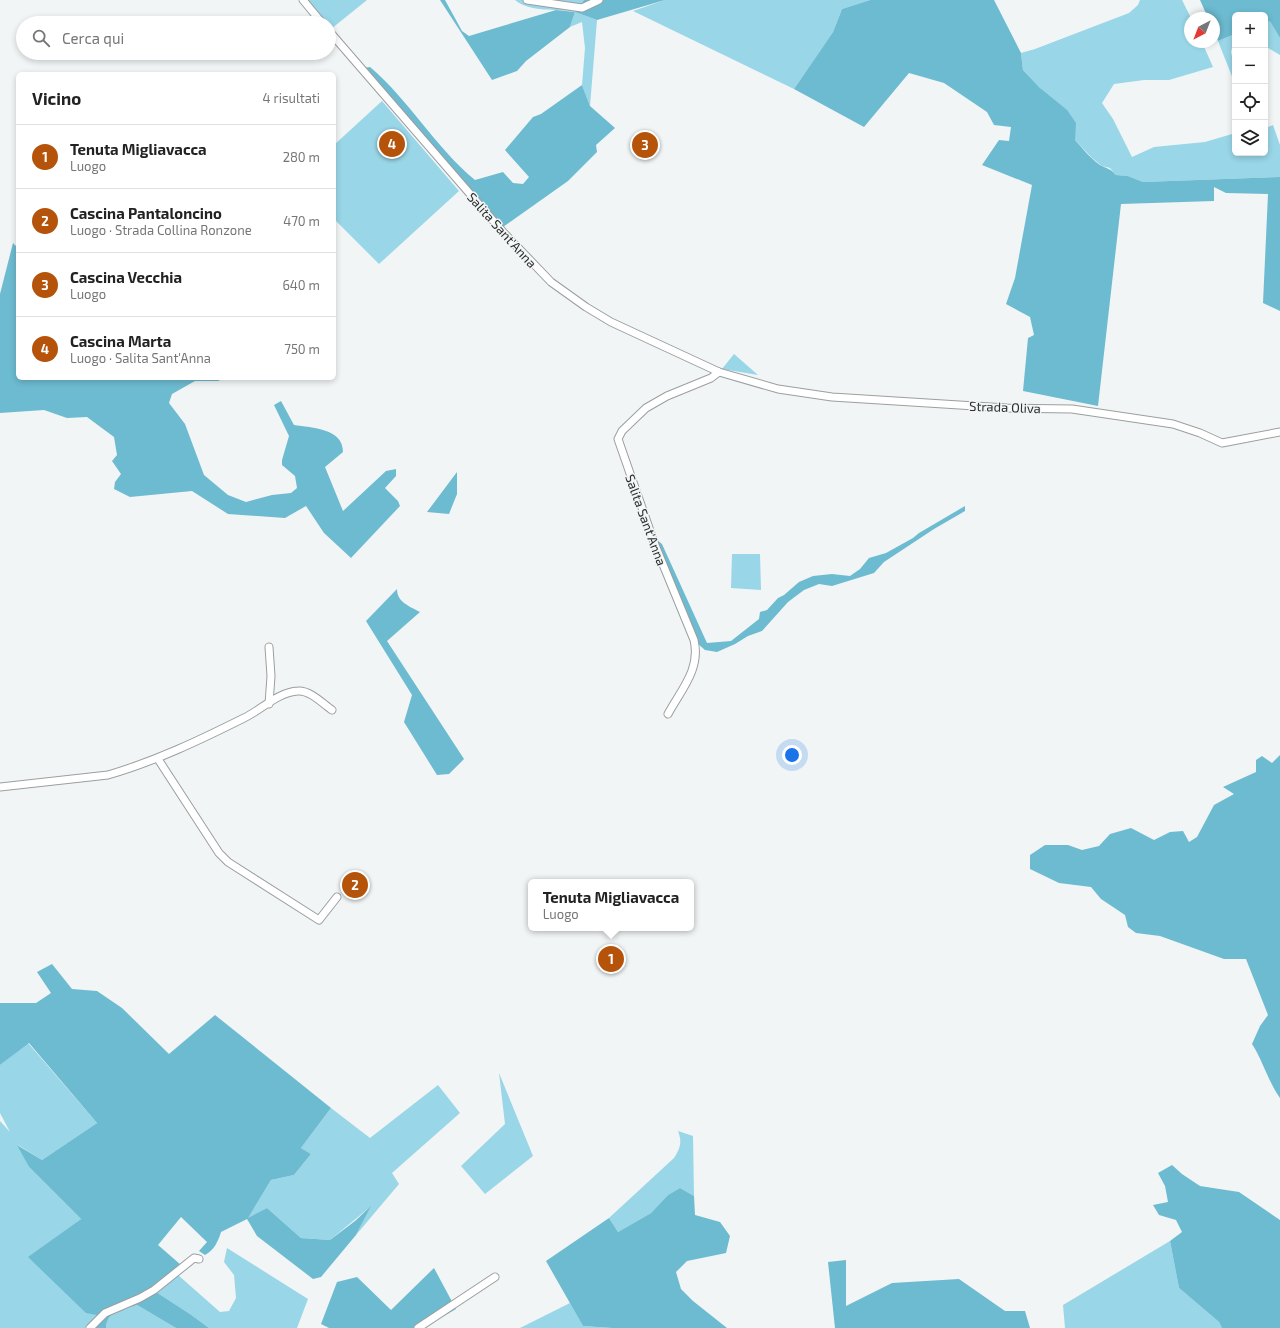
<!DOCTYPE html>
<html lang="it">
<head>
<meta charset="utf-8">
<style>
	:root { --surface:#fff; --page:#f2f2f2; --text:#222; --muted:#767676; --line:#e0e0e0; --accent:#b45309 }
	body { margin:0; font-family:"Exo 2",sans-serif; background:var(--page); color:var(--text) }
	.controls { position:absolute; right:12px; top:12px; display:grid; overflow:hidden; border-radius:6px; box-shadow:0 2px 6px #0003 }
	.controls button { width:36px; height:36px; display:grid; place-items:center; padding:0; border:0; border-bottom:1px solid var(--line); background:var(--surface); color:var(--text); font:20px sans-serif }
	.compass { position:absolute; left:1184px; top:12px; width:36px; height:36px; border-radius:50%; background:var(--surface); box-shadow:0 2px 6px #0003; rotate:222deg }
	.you { position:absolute; left:792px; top:755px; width:14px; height:14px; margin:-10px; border:3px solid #fff; border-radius:50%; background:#1a73e8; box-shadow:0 0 0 6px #1a73e833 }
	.badge { display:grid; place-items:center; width:26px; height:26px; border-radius:50%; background:var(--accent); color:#fff; font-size:13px; font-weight:700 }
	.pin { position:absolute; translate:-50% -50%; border:2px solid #fff; box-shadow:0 1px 4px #0006 }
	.popup { position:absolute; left:528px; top:879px; width:166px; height:52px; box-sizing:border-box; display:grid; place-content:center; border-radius:6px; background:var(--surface); filter:drop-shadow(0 1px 3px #0005); font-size:13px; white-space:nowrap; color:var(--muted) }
	.popup b { font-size:15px; color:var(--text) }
	.popup::after { content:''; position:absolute; left:50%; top:100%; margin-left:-8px; border:8px solid transparent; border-top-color:var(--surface) }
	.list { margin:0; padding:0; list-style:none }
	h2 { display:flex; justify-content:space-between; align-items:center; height:52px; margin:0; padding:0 16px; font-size:17px }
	h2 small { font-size:13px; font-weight:400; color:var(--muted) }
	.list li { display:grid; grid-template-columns:26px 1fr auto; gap:12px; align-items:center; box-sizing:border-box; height:64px; padding:0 16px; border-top:1px solid var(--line) }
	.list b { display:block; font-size:15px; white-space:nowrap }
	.list p { margin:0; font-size:13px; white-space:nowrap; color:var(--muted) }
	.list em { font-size:13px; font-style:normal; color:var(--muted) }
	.icon { flex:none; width:22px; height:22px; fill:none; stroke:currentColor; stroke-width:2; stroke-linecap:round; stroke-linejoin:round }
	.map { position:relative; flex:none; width:1280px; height:1328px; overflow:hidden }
	.search { position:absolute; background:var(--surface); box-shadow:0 2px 6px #0003; left:16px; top:16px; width:320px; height:44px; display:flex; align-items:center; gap:10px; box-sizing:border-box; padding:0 14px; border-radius:22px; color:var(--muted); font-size:15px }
	.panel { position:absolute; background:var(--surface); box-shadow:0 2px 6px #0003; left:16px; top:72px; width:320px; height:308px; border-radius:6px }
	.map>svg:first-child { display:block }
	.green { fill:#99d6e7 }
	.forest { fill:#6dbbd0 }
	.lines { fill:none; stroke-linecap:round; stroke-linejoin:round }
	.minor-casing { stroke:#9b9fa0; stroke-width:9 }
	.minor { stroke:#fff; stroke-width:7 }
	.labels { text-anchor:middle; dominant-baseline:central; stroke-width:3; stroke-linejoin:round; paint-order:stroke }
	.street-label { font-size:13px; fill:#2c2e2e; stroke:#f1f5f6 }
</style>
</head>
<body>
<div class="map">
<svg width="1280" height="1328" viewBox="0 0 1280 1328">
	<rect width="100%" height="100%" fill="#f1f5f6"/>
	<g class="green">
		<polygon points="307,0 367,0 331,29 329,23 326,23"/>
		<path d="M 515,0 L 584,0 L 575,12 L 597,20 L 590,106 L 582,85 L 585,48 L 582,22 L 570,27 L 575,12 C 557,8 530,13 515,0 Z"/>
		<polygon points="665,0 870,0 842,9 833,32 794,89 633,11"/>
		<polygon points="1140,0 1182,0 1191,18 1190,42 1202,42 1213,67 1169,80 1144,80 1114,84 1102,103 1113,119 1132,157 1154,147 1205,142 1232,134 1235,134 1235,153 1265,153 1265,128 1273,125 1280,145 1280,177 1143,182 1128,176 1116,175 1110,168 1102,166 1092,158 1075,140 1040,88 1023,70 1021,53 1035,49 1129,13 1138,5"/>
		<polygon points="1270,20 1280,38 1280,55 1265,46 1265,22"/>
		<polygon points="1235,34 1231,52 1235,69 1235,84 1218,41"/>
		<polygon points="382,101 459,191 379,264 334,219 334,145"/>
		<polygon points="734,354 758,375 722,369"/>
		<polygon points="732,554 760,554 761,590 731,588"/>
		<polygon points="28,1043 97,1123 42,1160 18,1145 29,1167 81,1219 29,1257 112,1313 137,1305 176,1328 106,1328 107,1317 102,1319 96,1328 0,1328 0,1121 10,1132 0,1113 0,1065"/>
		<polygon points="499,1073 533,1156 485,1194 461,1166 505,1124"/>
		<polygon points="438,1085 460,1113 392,1173 399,1184 356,1235 370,1207 330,1240 301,1238 267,1208 247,1219 271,1180 294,1175 311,1154 301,1148 331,1108 370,1138"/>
		<path d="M 678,1131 L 693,1136 L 694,1196 L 680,1188 L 668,1195 L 651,1213 L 618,1232 L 609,1218 L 674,1158 C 681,1147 682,1142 678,1131 Z"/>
		<polygon points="1170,1241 1179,1288 1219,1322 1222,1328 1065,1328 1063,1305"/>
		<polygon points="227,1248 308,1299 297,1328 209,1328 190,1314 156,1292 178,1275 220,1312 229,1311 236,1298 234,1275 224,1262"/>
		<polygon points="570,1303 583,1326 612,1328 520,1328"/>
	</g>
	<g class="forest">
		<polygon points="440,0 445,0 462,31 469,36 556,10 575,12 584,0 665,0 597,20 575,12 570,27 526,61 517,71 492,80"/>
		<path d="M 870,0 L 994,0 L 1021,53 L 1023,70 L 1040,88 L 1067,110 L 1076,123 L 1075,140 C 1083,149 1091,159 1100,165 C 1107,169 1110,168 1116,175 L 1128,176 L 1143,182 L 1280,177 L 1280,311 L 1263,303 L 1268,194 L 1226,193 L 1214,187 L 1214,201 L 1121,204 L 1098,406 L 1023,391 L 1028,338 L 1034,335 L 1030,317 L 1006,304 L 1015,278 L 1032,185 L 982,165 L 999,140 L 1009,141 L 1011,127 L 994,125 L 987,112 L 944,83 L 909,73 L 864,127 L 794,89 L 833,32 L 842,9 Z"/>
		<polygon points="1200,0 1280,0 1280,38 1270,21 1265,22 1265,15 1235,15 1235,34 1218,41 1214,31 1214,18 1208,18"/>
		<path d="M 370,67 C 409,100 435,147 475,180 L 503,172 L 513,183 L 523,184 L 529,177 L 505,150 L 533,117 L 541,114 L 582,85 L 590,106 L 615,128 L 596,145 L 597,152 L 568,181 L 503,227 L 363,68 Z"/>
		<path d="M 13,243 L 18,248 L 18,378 L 225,378 L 218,381 L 195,381 L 172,394 L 169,403 L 185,424 L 204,475 L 228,495 L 246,502 L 272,495 L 291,493 L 297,488 L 295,476 L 282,465 L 282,460 L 289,436 L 274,405 L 281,401 L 294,425 C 312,428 343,428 343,452 L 325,467 L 343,511 L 386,471 L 396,469 L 396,476 L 385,488 L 398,501 L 400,506 L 351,558 L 324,533 L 306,506 L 285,518 L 228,514 L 192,491 L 130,497 L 114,489 L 115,482 L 121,474 L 112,461 L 117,455 L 114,437 L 87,417 L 67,418 L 44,410 L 0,413 L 0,294 Z"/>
		<polygon points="457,472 457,494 449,514 427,512"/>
		<polygon points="965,506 965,511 934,529 884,562 874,573 832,586 819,584 804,590 788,602 762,631 748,636 735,644 717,652 705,650 697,643 657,540 662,544 707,643 731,641 759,619 760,612 767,610 778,598 784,595 799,582 813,576 832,574 850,576 860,569 869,558 886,553 913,538 919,533"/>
		<path d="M 397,589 C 397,602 409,606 420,612 L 387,641 L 464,759 L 449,774 L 437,775 L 404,722 L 412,695 L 366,621 Z"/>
		<path d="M 1280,755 L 1280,1098 C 1268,1081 1263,1061 1252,1044 L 1260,1026 L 1268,1015 L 1246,959 L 1224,959 L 1160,936 L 1136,933 L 1128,927 L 1125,915 L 1101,899 L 1091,887 L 1059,883 L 1030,869 L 1030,855 L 1045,845 L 1068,845 L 1082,850 L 1099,846 L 1110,834 L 1131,828 L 1154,840 L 1170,832 L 1183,831 L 1189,842 L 1197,837 L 1214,805 L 1234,794 L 1223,787 L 1256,772 L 1256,760 L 1262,756 L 1272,763 Z"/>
		<path d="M 52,964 L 72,989 L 97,991 L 122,1008 L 169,1054 L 215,1015 L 331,1108 L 301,1148 L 311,1154 L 294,1175 L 271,1180 L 248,1218 L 267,1208 L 301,1238 L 330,1240 L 355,1221 L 371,1206 L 356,1235 L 321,1277 L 313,1279 L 257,1236 L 247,1219 L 221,1232 C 218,1242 214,1250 205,1255 L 199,1251 L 207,1242 L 181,1217 L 158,1245 L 181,1265 L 156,1292 L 190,1314 L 209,1328 L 176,1328 L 137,1305 C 122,1310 107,1310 106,1328 L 96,1328 L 102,1319 L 107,1317 L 86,1313 L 28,1257 L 81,1219 L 29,1167 L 17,1145 L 42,1160 L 97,1123 L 29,1043 L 0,1065 L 0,1003 L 36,1003 L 51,993 L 37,972 Z"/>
		<polygon points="1172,1165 1182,1174 1200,1186 1239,1192 1280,1220 1280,1328 1222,1328 1219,1322 1179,1288 1170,1241 1182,1232 1176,1220 1159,1215 1153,1205 1168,1202 1165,1186 1158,1173"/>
		<polygon points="680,1188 694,1196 695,1215 720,1222 730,1236 726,1253 687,1261 676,1272 681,1289 693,1301 727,1328 612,1328 583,1326 546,1261 609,1218 618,1232 651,1213 668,1195"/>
		<polygon points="846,1260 846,1306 892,1283 959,1279 1005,1311 1025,1311 1030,1328 835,1328 828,1262"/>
		<polygon points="434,1268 456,1309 423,1328 329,1328 321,1324 337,1282 357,1277 391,1310"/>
	</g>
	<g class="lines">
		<defs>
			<g id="minor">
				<polyline points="303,0 322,23"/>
				<polyline points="527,0 582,8 599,0"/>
				<polyline points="329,31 503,232 551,282 586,307 611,322 719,372 778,389 832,397 1007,408 1072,409 1173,424 1200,433 1222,443 1280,432"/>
				<polyline points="269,704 271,676 269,647"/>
				<path d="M 668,714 C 681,690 701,669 694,640 L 655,545 L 618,439 L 622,431 L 646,408 L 667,396 L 711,378 L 719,372"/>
				<polyline points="158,759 219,853 228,862 319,920 337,897"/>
				<path d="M 0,787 L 108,775 C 156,761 200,740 244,718 C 261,710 278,692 298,691 C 310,690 323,704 332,710"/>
				<polyline points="90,1328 105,1313 140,1298 154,1290 194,1258 199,1259"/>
				<polyline points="418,1328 495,1277"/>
			</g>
		</defs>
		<use href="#minor" class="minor-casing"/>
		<use href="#minor" class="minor"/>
	</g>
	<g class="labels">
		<g class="street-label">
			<text transform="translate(502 230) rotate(48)">Salita Sant'Anna</text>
			<text transform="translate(1005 407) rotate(2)">Strada Oliva</text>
			<text transform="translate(646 520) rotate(70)">Salita Sant'Anna</text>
		</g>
	</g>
</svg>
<div class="controls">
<button>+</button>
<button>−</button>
<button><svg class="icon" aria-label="locate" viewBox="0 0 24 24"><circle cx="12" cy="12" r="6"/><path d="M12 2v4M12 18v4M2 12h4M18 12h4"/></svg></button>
<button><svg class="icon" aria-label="layers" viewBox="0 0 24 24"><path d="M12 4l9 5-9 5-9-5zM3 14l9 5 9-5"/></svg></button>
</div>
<svg class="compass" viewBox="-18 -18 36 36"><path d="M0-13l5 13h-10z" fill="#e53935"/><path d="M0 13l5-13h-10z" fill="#767676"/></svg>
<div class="you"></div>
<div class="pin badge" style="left:611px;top:959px">1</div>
<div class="popup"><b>Tenuta Migliavacca</b>Luogo</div>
<div class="pin badge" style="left:355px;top:885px">2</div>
<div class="pin badge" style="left:645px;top:145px">3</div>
<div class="pin badge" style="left:392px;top:144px">4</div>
<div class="search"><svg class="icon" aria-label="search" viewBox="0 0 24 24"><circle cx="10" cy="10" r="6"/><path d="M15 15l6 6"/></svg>Cerca qui</div>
<section class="panel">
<h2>Vicino<small>4 risultati</small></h2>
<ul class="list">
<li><span class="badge">1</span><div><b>Tenuta Migliavacca</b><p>Luogo</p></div><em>280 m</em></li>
<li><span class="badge">2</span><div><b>Cascina Pantaloncino</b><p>Luogo · Strada Collina Ronzone</p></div><em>470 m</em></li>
<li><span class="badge">3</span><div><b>Cascina Vecchia</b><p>Luogo</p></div><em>640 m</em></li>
<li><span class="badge">4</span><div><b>Cascina Marta</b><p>Luogo · Salita Sant'Anna</p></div><em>750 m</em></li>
</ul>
</section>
</div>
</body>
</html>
